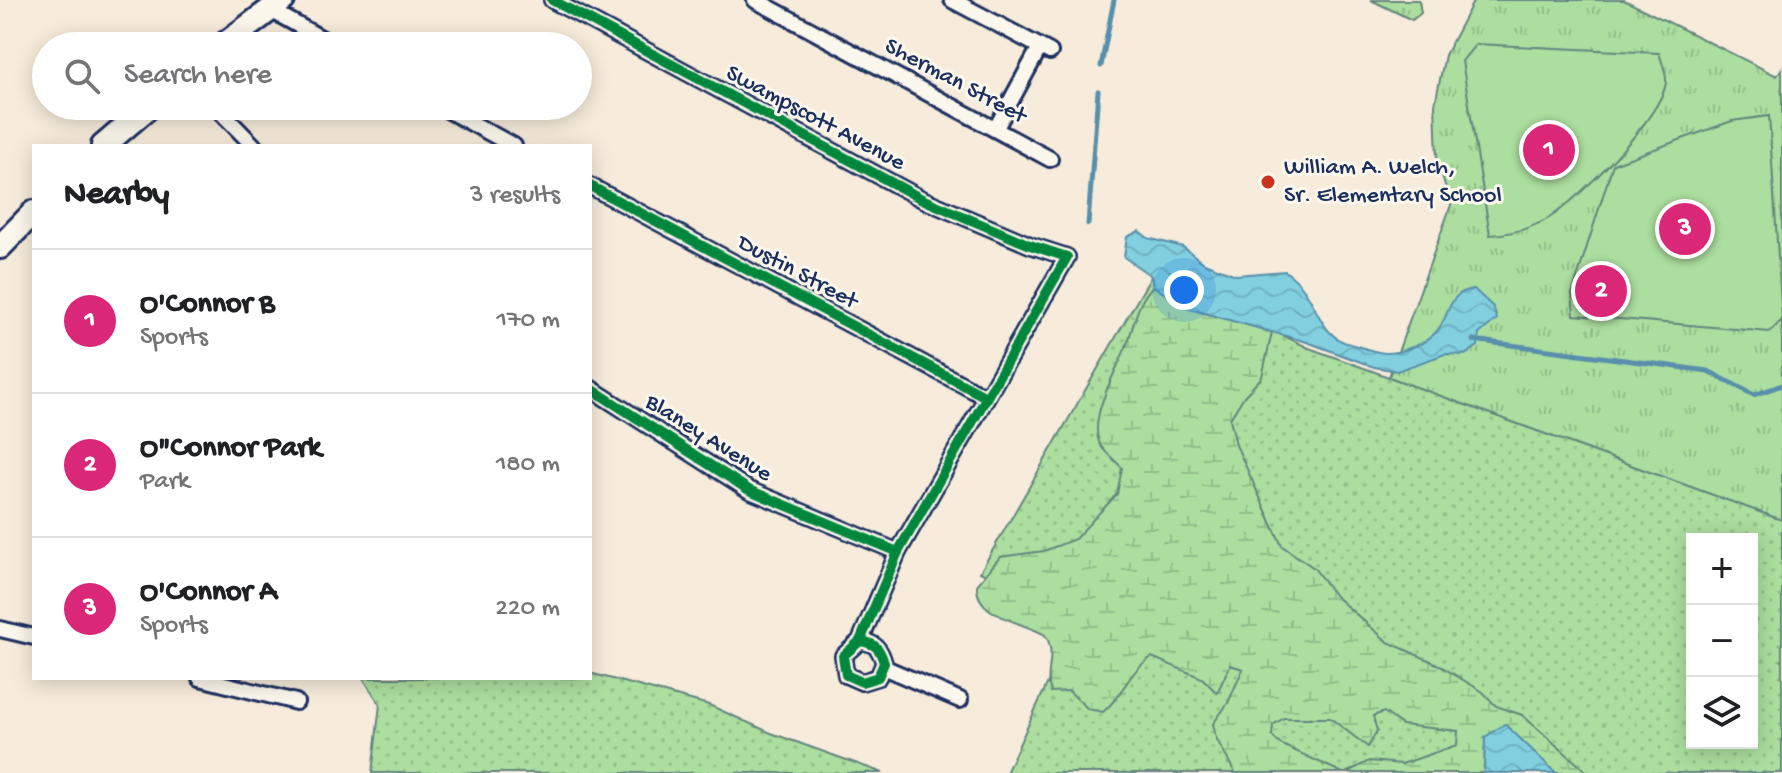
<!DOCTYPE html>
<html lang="en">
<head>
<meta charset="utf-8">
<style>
	:root { --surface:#fff; --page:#f6f6f6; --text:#202124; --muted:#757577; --line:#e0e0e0; --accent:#db2777 }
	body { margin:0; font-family:"Gochi Hand",sans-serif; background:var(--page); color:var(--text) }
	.controls { position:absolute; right:24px; bottom:24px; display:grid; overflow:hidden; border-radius:0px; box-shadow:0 4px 20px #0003 }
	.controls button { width:72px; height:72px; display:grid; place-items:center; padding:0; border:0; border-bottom:2px solid var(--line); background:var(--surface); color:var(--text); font:40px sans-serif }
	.you { position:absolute; left:1184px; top:290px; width:28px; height:28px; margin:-20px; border:6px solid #fff; border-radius:50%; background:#1a73e8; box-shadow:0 0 0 12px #1a73e833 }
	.badge { display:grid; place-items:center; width:52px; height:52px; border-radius:50%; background:var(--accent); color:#fff; font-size:26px; font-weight:700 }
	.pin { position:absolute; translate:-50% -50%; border:4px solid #fff; box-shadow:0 2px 8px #0006 }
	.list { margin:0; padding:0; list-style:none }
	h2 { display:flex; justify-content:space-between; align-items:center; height:104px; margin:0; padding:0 32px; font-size:34px }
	h2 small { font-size:26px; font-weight:400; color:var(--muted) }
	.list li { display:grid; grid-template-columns:52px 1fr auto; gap:24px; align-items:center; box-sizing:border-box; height:144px; padding:0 32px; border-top:2px solid var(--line) }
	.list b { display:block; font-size:30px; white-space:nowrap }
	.list p { margin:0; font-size:26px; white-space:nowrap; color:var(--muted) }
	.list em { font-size:26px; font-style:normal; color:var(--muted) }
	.icon { flex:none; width:44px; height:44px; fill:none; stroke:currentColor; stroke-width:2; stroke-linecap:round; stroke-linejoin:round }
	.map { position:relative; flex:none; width:1782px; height:773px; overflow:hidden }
	.search { position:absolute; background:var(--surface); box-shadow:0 4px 20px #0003; left:32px; top:32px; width:560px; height:88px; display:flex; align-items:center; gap:20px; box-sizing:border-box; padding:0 28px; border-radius:44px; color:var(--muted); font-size:30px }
	.panel { position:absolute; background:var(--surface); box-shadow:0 4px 20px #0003; left:32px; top:144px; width:560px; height:536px; border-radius:0px }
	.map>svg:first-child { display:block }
	.grass { fill:url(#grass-dots); stroke:#64867e; stroke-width:2; fill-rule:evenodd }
	.wetland { fill:url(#wetland-marsh); stroke:#64867e; stroke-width:2 }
	.park { fill:url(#park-tufts); stroke:#64867e; stroke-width:2 }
	.pitch { fill:#acde9f; stroke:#64867e; stroke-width:2 }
	.water { fill:url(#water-waves); stroke:#588fab; stroke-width:2 }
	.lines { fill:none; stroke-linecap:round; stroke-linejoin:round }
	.stream { stroke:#588fab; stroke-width:5 }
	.minor-casing { stroke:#1b2f5e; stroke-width:20 }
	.primary-casing { stroke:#1b2f5e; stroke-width:28 }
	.minor { stroke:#fbf7ec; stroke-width:14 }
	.primary { stroke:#fbf7ec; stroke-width:22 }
	.cycleway-casing { stroke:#fbf7ec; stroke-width:15 }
	.cycleway { stroke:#00873e; stroke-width:10 }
	.poi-dot { fill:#c8321e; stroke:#fbf7ec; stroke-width:3 }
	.labels { text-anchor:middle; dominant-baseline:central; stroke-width:6; stroke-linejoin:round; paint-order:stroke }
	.street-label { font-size:24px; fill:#1b2f5e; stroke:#fbf7ec }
	.poi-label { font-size:24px; fill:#1b2f5e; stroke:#fbf7ec; text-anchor:start }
</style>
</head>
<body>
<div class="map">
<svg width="1782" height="773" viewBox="0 0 1782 773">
	<defs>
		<pattern id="grass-dots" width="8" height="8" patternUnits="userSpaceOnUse" patternTransform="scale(2)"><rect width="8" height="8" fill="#acde9f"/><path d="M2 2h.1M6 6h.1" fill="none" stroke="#93bf8b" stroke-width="1.8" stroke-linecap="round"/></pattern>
		<pattern id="wetland-marsh" width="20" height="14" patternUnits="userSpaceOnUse" patternTransform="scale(2)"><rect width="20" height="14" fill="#acde9f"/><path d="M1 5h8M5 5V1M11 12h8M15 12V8" fill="none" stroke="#93bf8b"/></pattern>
		<pattern id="park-tufts" width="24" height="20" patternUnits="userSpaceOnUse" patternTransform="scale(2)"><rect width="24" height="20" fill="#acde9f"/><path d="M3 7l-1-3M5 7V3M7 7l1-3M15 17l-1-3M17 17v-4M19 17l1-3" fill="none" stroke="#93bf8b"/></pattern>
		<pattern id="water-waves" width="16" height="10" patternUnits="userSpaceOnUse" patternTransform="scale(2)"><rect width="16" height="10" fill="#81cfdf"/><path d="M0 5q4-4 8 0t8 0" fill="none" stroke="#6fb2c2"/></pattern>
	</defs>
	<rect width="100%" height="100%" fill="#f7ecdb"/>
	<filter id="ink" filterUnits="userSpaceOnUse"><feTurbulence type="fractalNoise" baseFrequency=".0125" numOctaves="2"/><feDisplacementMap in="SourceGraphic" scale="16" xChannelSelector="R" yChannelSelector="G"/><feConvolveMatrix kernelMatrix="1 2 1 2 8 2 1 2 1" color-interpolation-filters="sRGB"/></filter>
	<g filter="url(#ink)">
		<g class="grass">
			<path d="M 1153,273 L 1309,348 L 1782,520 L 1782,773 L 1006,773 L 1078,617 L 980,572 ZM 1692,539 L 1752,539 L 1752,743 L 1692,743 Z"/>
			<polygon points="590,673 709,705 771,733 883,773 372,773 380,704 363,678 590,678"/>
		</g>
		<path class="wetland" d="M 1153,286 L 1187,308 L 1272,332 L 1262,377 L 1244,396 L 1230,419 L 1236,445 L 1282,546 L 1314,568 L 1335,596 L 1388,642 L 1435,663 L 1483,692 L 1496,706 L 1522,715 L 1588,773 L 1556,773 L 1540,758 L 1485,737 L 1484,773 L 1346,773 L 1369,761 L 1402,764 L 1457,745 L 1458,731 L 1402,725 L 1384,712 L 1373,716 L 1377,731 L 1368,747 L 1330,718 L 1284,718 L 1273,725 L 1272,736 L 1280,744 L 1343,773 L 1235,773 L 1216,738 L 1213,724 L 1228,703 L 1243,669 L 1230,665 L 1217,693 L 1202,678 L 1152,657 C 1129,670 1123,696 1103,712 L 1088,709 L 1069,691 L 1051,692 C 1043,673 1058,654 1045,635 C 1024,622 975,617 977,585 L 1000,557 L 1044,551 L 1075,539 L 1117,494 L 1122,468 C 1116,461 1105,453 1101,446 C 1086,420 1117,370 1126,347 C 1135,324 1136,303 1153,286 Z"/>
		<g class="park">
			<polygon points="1371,0 1419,0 1421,13 1412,20"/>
			<polygon points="1474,0 1624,0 1777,76 1782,68 1782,520 1389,377 1451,205 1437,159 1435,104 1445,55"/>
		</g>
		<g class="pitch">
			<path d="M 1476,44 L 1659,53 C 1662,63 1667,73 1666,83 C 1660,118 1579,199 1549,218 C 1530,229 1511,234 1490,235 L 1462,61 Z"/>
			<polygon points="1769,116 1782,320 1770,332 1574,315 1572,294 1613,164 1732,121"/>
		</g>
		<g class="water">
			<path d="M 1139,231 L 1148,238 L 1183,247 L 1204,263 L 1236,275 L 1285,271 C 1316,292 1314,323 1338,339 C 1345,344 1359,346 1367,349 C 1380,353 1391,355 1404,350 C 1416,346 1427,342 1436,332 C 1451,316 1446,292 1474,289 L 1493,307 L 1497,319 L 1479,334 L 1478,346 L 1465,355 L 1445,354 L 1397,371 L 1374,367 L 1307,342 L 1187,308 L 1153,286 L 1151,276 L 1124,257 L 1127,237 Z"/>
			<polygon points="1505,724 1556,773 1484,773 1485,737"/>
		</g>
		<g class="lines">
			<g class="stream">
				<polyline points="1101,66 1114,0"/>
				<polyline points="1088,224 1098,91"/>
				<polyline points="1473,340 1708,371 1754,395 1782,385"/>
			</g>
			<defs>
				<g id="minor">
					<path d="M 552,0 L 922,199 L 1030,245 L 1067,257 L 898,552 L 860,641 C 876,643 880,649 884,663 L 878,677 L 862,682 L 846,675 L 843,656 L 860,641"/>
					<polyline points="755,0 1050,159"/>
					<polyline points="952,0 1050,52"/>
					<polyline points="269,9 335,46"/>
					<polyline points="215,106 254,146"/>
					<polyline points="440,106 514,146"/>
					<polyline points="996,128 1040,47"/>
					<polyline points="590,186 984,396"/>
					<polyline points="590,388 749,490 898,552"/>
					<polyline points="0,629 34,637"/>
					<polyline points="883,667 960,700"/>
					<polyline points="200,678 296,702"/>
				</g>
				<g id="primary">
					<polyline points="222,46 283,0"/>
					<polyline points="103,146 150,106"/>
					<polyline points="0,247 34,212"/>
				</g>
			</defs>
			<use href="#minor" class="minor-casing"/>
			<use href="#primary" class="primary-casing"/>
			<use href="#minor" class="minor"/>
			<use href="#primary" class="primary"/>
			<defs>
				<g id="cycleway">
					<path d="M 552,0 L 922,199 L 1030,245 L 1067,257 L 898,552 L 860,641 C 876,643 880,649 884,663 L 878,677 L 862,682 L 846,675 L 843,656 L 860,641"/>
					<polyline points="590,186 984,396"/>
					<polyline points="590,388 749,490 898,552"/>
				</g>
			</defs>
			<use href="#cycleway" class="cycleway-casing"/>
			<use href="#cycleway" class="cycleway"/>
		</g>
	</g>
	<circle class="poi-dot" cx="1268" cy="182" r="8"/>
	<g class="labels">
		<g class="street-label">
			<text transform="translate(955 82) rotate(28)">Sherman Street</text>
			<text transform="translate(815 119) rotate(28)">Swampscott Avenue</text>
			<text transform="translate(797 273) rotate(28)">Dustin Street</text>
			<text transform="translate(708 439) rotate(32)">Blaney Avenue</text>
		</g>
		<g class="poi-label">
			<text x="1284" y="168">William A. Welch,<tspan x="1284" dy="28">Sr. Elementary School</tspan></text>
		</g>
	</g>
</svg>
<div class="controls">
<button>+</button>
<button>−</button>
<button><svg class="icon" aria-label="layers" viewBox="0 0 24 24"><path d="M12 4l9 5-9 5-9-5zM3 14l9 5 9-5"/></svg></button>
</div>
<div class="you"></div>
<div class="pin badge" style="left:1549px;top:150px">1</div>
<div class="pin badge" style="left:1601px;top:291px">2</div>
<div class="pin badge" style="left:1685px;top:229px">3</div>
<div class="search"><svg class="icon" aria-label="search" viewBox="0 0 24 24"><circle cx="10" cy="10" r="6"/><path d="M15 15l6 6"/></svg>Search here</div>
<section class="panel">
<h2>Nearby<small>3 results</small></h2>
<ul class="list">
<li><span class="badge">1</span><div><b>O'Connor B</b><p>Sports</p></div><em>170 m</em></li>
<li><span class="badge">2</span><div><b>O&quot;Connor Park</b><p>Park</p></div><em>180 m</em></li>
<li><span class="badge">3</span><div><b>O'Connor A</b><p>Sports</p></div><em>220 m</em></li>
</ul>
</section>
</div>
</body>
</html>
